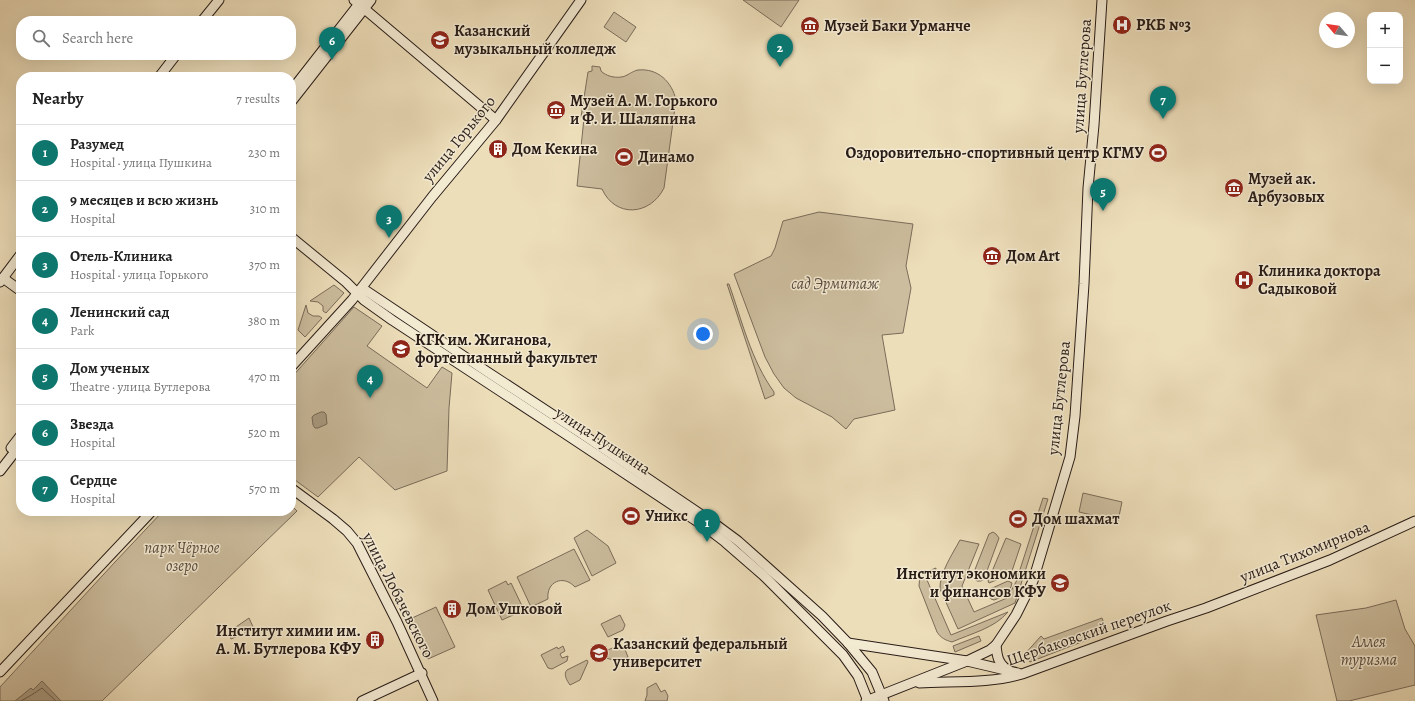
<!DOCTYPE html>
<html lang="en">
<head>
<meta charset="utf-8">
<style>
	:root { --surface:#fff; --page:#f6f6f6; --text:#222; --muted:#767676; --line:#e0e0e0; --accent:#0f766e }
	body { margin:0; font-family:Alegreya,serif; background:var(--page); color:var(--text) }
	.controls { position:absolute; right:12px; top:12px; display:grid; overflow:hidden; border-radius:8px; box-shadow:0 4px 16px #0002 }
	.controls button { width:36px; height:36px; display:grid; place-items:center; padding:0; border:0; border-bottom:1px solid var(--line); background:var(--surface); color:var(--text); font:20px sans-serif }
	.compass { position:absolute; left:1319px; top:12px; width:36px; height:36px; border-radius:50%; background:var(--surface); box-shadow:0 4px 16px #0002; rotate:299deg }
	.you { position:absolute; left:703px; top:334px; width:14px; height:14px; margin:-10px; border:3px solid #fff; border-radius:50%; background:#1a73e8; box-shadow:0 0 0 6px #1a73e833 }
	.badge { display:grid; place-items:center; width:26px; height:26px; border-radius:50%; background:var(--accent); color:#fff; font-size:13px; font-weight:700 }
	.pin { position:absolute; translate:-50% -33px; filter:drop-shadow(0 1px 2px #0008) }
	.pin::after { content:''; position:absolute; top:21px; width:14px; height:12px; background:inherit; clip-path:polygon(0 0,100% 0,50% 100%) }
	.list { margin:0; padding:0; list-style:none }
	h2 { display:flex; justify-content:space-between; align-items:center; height:52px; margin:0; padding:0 16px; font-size:17px }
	h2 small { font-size:13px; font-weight:400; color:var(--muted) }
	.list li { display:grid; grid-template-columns:26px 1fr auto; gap:12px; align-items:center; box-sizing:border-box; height:56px; padding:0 16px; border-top:1px solid var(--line) }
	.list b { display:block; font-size:15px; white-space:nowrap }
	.list p { margin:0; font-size:13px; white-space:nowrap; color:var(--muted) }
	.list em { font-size:13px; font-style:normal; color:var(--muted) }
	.icon { flex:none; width:22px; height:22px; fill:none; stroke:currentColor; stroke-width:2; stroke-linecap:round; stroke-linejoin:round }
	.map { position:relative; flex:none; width:1415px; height:701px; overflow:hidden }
	.search { position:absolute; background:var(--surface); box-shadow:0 4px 16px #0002; left:16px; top:16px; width:280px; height:44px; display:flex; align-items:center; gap:10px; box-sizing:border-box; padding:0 14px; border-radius:16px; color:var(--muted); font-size:15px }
	.panel { position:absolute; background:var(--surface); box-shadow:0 4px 16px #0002; left:16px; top:72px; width:280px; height:444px; border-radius:16px }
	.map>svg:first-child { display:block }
	.green { fill:#ccbd9e; stroke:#7a6c5a }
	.water { fill:#aa9c83; stroke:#766958 }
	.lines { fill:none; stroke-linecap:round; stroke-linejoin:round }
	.shore { stroke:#695c4d; stroke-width:1 }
	.secondary-casing { stroke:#281c17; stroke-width:11 }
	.secondary { stroke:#f3ead2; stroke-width:9 }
	.labels { text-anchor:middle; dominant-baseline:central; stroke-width:3; stroke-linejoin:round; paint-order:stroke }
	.poi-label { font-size:16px; font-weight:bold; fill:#281c17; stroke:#f3ead2; text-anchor:start }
	.street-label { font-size:16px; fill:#281c17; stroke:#f3ead2 }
	.park-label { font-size:16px; font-style:italic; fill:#594c40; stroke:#f3ead2 }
</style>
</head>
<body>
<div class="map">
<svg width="1415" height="701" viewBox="0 0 1415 701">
	<rect width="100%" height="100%" fill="#eddeba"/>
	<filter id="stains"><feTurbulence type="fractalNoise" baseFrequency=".005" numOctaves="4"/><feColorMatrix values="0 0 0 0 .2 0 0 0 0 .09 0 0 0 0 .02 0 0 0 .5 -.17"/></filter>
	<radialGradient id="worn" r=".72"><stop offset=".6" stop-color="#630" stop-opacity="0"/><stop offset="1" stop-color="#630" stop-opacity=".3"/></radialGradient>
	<g class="green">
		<polygon points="743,0 799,0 781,27"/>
		<polygon points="614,12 636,27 626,42 604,27"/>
		<path d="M 592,66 L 600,67 L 601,71 C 606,76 614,78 621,77 C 626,77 632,71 638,70 C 658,68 672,82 676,100 L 664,188 C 650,216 615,218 602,189 L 577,186 L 584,118 L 581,117 L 588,72 L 592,71 Z"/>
		<polygon points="819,212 913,224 906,266 911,288 903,333 882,335 895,410 854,419 846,429 832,417 796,398 784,388 774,374 765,357 734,274 771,256 775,248 783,221"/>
		<path d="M 727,284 L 729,284 C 742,321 751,360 774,392 L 774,395 L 765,399 Z"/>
		<polygon points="334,285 344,293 326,313 323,311 323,306 318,302 310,301"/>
		<polygon points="306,305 308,313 313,316 319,316 322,318 305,337 298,330"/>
		<polygon points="354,307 382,326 367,346 427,388 442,367 452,373 449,408 447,471 395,490 359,457 318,497 291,477 291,378"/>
		<polygon points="1083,493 1122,502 1118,521 1079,512"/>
		<path d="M 1043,498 L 1048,499 L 1015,603 L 958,629 L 940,589 C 939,574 953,553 960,540 L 979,544 L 962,586 L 974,612 L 1007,598 L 1016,582 Z"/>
		<polygon points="291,505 297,511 102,701 0,701 0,687 115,562 163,511 291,511"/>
		<polygon points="587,530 608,546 616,563 592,576 574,538"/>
		<polygon points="993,532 996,534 999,538 984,579 981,581 977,581 972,577 989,534"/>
		<polygon points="1006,538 1021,544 1011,574 989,583 988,581"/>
		<path d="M 574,549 L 590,580 L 575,587 C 563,574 546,582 548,599 L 531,607 L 517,577 Z"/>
		<path d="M 936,568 L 935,574 L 927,580 L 951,635 L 1008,612 C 995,628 970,634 952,642 C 945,640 941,638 937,632 L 919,586 C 919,574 926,572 936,568 Z"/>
		<polygon points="506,581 508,585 511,583 524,610 502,620 488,590"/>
		<path d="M 1008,581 L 1012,583 C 1010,593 1003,597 994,600 L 991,599 L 988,593 L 990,589 Z"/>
		<polygon points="1396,600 1405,629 1415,646 1415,685 1349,701 1337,701 1316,615 1366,608"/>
		<polygon points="436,607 455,647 428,659 410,619"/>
		<polygon points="620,615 625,625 623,630 608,637 601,624"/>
		<polygon points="249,618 254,629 231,639 229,633 234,631 233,629"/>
		<polygon points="1102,618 1107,632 1030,662 1024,655 1041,636 1044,639"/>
		<polygon points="979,636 981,641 955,652 953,646"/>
		<polygon points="619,645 624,647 628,657 619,662 600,656 599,654"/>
		<polygon points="563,646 565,651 560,654 562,658 568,656 567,661 552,669 548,668 541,655 557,647 558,649"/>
		<path d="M 587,660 L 588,662 L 580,680 L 570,685 C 567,681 563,674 567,670 Z"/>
		<polygon points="656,683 661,692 665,690 668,696 667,701 645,701 647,695 647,688"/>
	</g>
	<g class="water">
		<polygon points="321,412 324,412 326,414 327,424 318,428 315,428 313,425 312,417 314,415"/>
		<polygon points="42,681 61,701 15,701 31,688 33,690"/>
	</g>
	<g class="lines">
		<path class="shore" d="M 21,701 C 28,697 35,693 42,688 L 56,701"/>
		<defs>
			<g id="secondary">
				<polyline points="354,0 496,120"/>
				<polyline points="202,21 219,0"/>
				<polyline points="159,77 176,55"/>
				<polyline points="291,91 362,0"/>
				<polyline points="291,102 371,0"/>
				<polyline points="291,237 346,282 364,300 392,320 567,435 704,526 725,542 763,575 843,655 858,676 868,701"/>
				<polyline points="3,278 21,291"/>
				<polyline points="0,282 21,254"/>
				<polyline points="362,288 486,371 582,434 715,524 738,541 822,616 848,643 872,672 884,701"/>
				<polyline points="291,367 352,300 432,197 496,120 581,0"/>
				<polyline points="11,448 21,435"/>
				<polyline points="0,471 21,444"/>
				<polyline points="291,488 333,519 347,531 357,543 397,622 433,701"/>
				<polyline points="848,643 967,661 1018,673"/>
				<path d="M 996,645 C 997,656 998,664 1008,670"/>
				<polyline points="0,672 152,511"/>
				<path d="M 919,683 C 953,681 989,684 1022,674 L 1167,621 L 1206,608 L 1330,560 L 1415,521"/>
				<polyline points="362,701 422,673"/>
				<polyline points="866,701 967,661 990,650 996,645 1016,615 1033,581 1070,457 1075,416 1084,284 1088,188 1094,125 1102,0"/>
			</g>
		</defs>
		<use href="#secondary" class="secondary-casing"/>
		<use href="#secondary" class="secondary"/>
	</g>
	<defs>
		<symbol id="hospital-disc" viewBox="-11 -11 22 22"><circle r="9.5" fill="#8f2418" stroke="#f3ead2"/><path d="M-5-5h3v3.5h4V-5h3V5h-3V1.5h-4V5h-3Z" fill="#fff"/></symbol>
		<symbol id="museum-disc" viewBox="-11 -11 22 22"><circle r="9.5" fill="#8f2418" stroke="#f3ead2"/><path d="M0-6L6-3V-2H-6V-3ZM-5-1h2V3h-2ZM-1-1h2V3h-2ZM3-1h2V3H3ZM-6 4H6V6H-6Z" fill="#fff"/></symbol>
		<symbol id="university-disc" viewBox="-11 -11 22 22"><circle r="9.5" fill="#8f2418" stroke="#f3ead2"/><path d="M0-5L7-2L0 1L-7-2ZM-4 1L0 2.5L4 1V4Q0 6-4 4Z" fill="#fff"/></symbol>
		<symbol id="building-disc" viewBox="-11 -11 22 22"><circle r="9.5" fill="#8f2418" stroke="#f3ead2"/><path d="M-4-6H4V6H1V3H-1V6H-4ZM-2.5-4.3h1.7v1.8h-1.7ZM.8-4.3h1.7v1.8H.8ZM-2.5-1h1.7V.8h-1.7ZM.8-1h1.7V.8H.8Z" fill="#fff"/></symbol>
		<symbol id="stadium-disc" viewBox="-11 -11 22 22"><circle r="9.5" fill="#8f2418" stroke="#f3ead2"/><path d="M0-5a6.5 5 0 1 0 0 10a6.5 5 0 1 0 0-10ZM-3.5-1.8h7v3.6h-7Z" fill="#fff"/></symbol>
	</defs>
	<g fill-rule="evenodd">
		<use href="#hospital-disc" x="1111" y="14" width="22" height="22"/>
		<use href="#museum-disc" x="799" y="15" width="22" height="22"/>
		<use href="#university-disc" x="429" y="29" width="22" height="22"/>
		<use href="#museum-disc" x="545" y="99" width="22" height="22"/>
		<use href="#building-disc" x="487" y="138" width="22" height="22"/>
		<use href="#stadium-disc" x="1147" y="142" width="22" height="22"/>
		<use href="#stadium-disc" x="613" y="146" width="22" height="22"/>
		<use href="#museum-disc" x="1223" y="177" width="22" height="22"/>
		<use href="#museum-disc" x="981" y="245" width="22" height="22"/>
		<use href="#hospital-disc" x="1233" y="269" width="22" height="22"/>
		<use href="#university-disc" x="390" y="338" width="22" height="22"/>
		<use href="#stadium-disc" x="620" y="505" width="22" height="22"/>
		<use href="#stadium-disc" x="1007" y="508" width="22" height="22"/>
		<use href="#university-disc" x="1049" y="572" width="22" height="22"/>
		<use href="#building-disc" x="441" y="598" width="22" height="22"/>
		<use href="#building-disc" x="364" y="629" width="22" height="22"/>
		<use href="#university-disc" x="588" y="642" width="22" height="22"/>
	</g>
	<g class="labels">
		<g class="poi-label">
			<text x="1136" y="25">РКБ №3</text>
			<text x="824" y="26">Музей Баки Урманче</text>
			<text x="454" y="31">Казанский<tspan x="454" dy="18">музыкальный колледж</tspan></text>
			<text x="570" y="101">Музей А. М. Горького<tspan x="570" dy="18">и Ф. И. Шаляпина</tspan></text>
			<text x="512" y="149">Дом Кекина</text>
			<text x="1144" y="153" text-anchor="end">Оздоровительно-спортивный центр КГМУ</text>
			<text x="638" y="157">Динамо</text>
			<text x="1248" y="179">Музей ак.<tspan x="1248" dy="18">Арбузовых</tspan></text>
			<text x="1006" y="256">Дом Art</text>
			<text x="1258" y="271">Клиника доктора<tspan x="1258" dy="18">Садыковой</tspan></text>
			<text x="415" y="340">КГК им. Жиганова,<tspan x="415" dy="18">фортепианный факультет</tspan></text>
			<text x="645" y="516">Уникс</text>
			<text x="1032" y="519">Дом шахмат</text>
			<text x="1046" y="574" text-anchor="end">Институт экономики<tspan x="1046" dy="18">и финансов КФУ</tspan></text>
			<text x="466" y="609">Дом Ушковой</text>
			<text x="361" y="631" text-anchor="end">Институт химии им.<tspan x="361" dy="18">А. М. Бутлерова КФУ</tspan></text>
			<text x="613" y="644">Казанский федеральный<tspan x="613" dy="18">университет</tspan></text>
		</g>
		<g class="street-label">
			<text transform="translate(1082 76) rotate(-86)">улица Бутлерова</text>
			<text transform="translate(459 139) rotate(-51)">улица Горького</text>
			<text transform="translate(1059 398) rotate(-84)">улица Бутлерова</text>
			<text transform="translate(603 441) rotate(33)">улица Пушкина</text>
			<text transform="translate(1305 552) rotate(-22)">улица Тихомирнова</text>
			<text transform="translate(398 595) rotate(63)">улица Лобачевского</text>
			<text transform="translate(1089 633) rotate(-19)">Щербаковский переулок</text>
		</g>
		<g class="park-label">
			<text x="835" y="284">сад Эрмитаж</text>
			<text x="182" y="548">парк Чёрное<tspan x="182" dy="18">озеро</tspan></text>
			<text x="1369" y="642">Аллея<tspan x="1369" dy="18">туризма</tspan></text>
		</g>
	</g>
	<rect width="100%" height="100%" filter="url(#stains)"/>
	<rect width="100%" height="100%" fill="url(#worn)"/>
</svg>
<div class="controls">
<button>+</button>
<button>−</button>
</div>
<svg class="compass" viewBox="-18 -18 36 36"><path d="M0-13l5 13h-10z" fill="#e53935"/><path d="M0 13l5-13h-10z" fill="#767676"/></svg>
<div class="you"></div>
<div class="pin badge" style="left:707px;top:542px">1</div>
<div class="pin badge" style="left:780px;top:67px">2</div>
<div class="pin badge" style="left:389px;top:238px">3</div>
<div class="pin badge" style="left:370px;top:398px">4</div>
<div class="pin badge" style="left:1103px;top:211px">5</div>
<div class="pin badge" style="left:332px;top:60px">6</div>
<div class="pin badge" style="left:1163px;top:119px">7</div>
<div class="search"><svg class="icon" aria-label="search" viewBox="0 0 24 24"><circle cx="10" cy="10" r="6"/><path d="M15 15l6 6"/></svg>Search here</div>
<section class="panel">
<h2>Nearby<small>7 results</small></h2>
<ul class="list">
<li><span class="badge">1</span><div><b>Разумед</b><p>Hospital · улица Пушкина</p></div><em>230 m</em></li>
<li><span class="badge">2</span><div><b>9 месяцев и всю жизнь</b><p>Hospital</p></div><em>310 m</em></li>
<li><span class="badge">3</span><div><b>Отель-Клиника</b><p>Hospital · улица Горького</p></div><em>370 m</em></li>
<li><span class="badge">4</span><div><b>Ленинский сад</b><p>Park</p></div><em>380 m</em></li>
<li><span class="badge">5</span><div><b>Дом ученых</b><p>Theatre · улица Бутлерова</p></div><em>470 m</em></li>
<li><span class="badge">6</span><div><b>Звезда</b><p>Hospital</p></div><em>520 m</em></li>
<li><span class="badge">7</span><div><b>Сердце</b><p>Hospital</p></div><em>570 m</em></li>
</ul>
</section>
</div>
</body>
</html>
